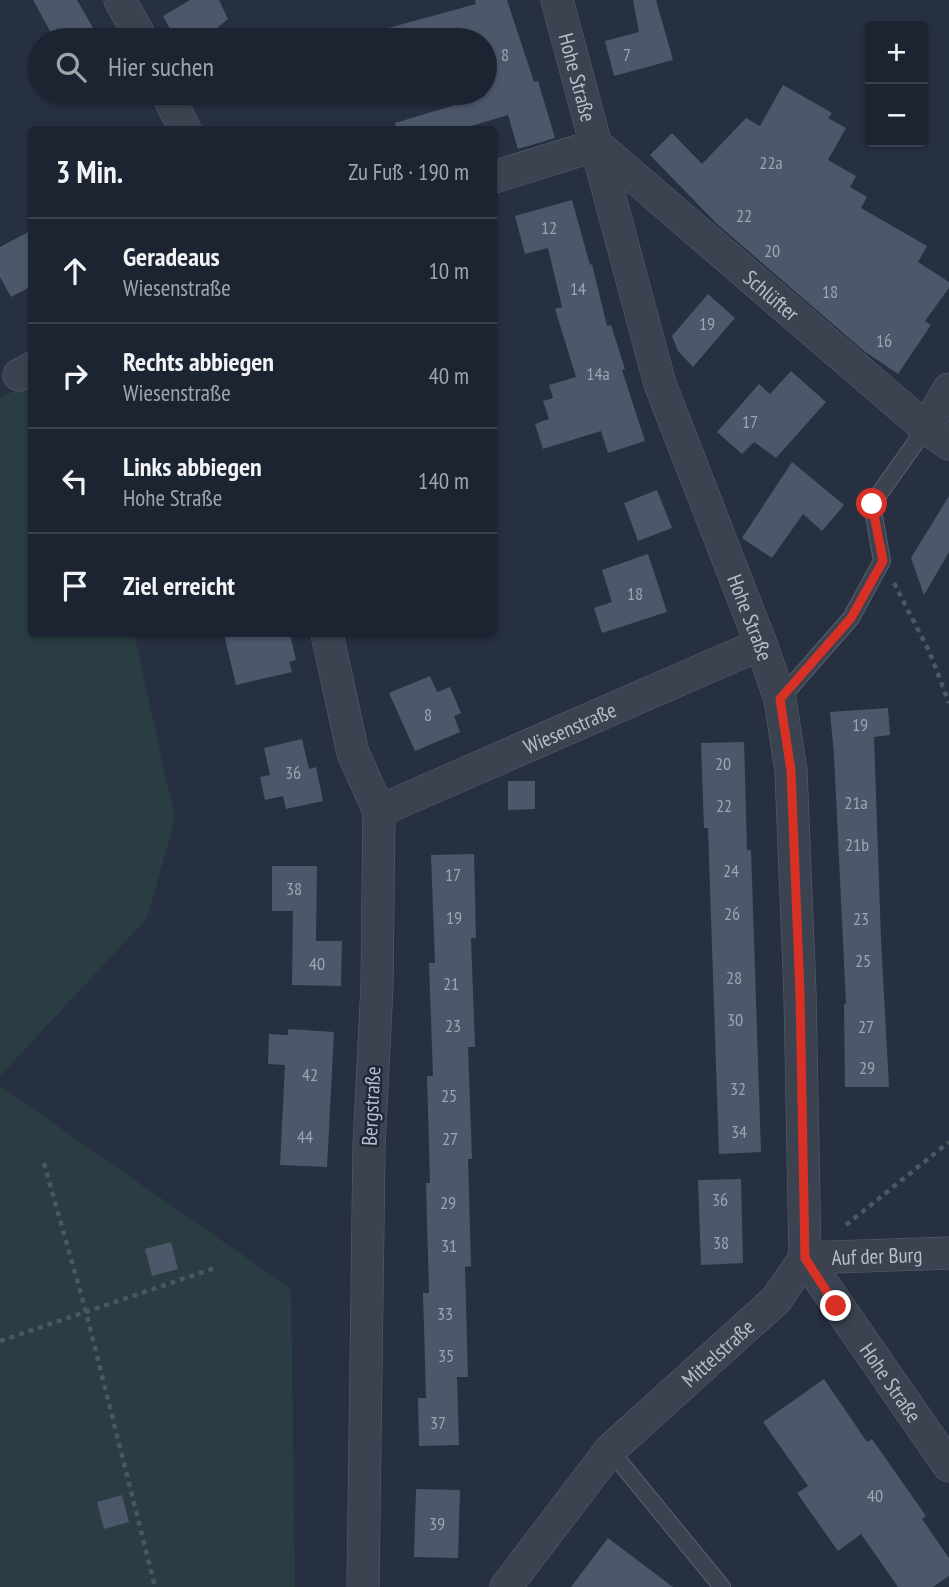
<!DOCTYPE html>
<html lang="de">
<head>
<meta charset="utf-8">
<style>
	:root { --surface:#1d2431; --page:#252c39; --text:#f1f3f6; --muted:#a0a4ab; --line:#3b414d }
	body { margin:0; font-family:"PT Sans Narrow",sans-serif; background:var(--page); color:var(--text) }
	.controls { position:absolute; right:21px; top:21px; display:grid; overflow:hidden; border-radius:7px; box-shadow:0 2px 5px #0004 }
	.controls button { width:63px; height:63px; display:grid; place-items:center; padding:0; border:0; border-bottom:2px solid var(--line); background:var(--surface); color:var(--text); font:35px sans-serif }
	.stop { position:absolute; width:21px; height:21px; margin:-16px; border:5px solid #d93025; border-radius:50%; background:#fff }
	.stop.end { background:#d93025; border-color:#fff; box-shadow:0 2px 7px #0008 }
	.list { margin:0; padding:0; list-style:none }
	h2 { display:flex; justify-content:space-between; align-items:center; height:91px; margin:0; padding:0 28px; font-size:30px }
	h2 small { font-size:23px; font-weight:400; color:var(--muted) }
	.list li { display:grid; grid-template-columns:46px 1fr auto; gap:21px; align-items:center; box-sizing:border-box; height:105px; padding:0 28px; border-top:2px solid var(--line) }
	.list b { display:block; font-size:26px; white-space:nowrap }
	.list p { margin:0; font-size:23px; white-space:nowrap; color:var(--muted) }
	.list em { font-size:23px; font-style:normal; color:var(--muted) }
	.icon { flex:none; width:38px; height:38px; fill:none; stroke:currentColor; stroke-width:2; stroke-linecap:round; stroke-linejoin:round }
	.map { position:relative; flex:none; width:949px; height:1587px; overflow:hidden }
	.search { position:absolute; background:var(--surface); box-shadow:0 2px 5px #0004; left:28px; top:28px; width:469px; height:77px; display:flex; align-items:center; gap:18px; box-sizing:border-box; padding:0 24px; border-radius:38px; color:var(--muted); font-size:26px }
	.panel { position:absolute; background:var(--surface); box-shadow:0 2px 5px #0004; left:28px; top:126px; width:469px; height:511px; border-radius:7px }
	.map>svg:first-child { display:block }
	.green { fill:#293d42 }
	.building { fill:#4d576a }
	.lines { fill:none; stroke-linecap:round; stroke-linejoin:round }
	.service-casing { stroke:#59606e; stroke-width:18 }
	.minor-casing { stroke:#59606e; stroke-width:33 }
	.path { stroke:#475a5f; stroke-width:4.5; stroke-dasharray:5 5; stroke-linecap:butt }
	.service { stroke:#3b4351; stroke-width:16 }
	.minor { stroke:#3b4351; stroke-width:32 }
	.route { stroke:#d93025; stroke-width:9 }
	.labels { text-anchor:middle; dominant-baseline:central; stroke-width:5; stroke-linejoin:round; paint-order:stroke }
	.number-label { font-size:18px; fill:#9da4b3 }
	.street-label { font-size:21px; fill:#b8becb; stroke:#202736 }
</style>
</head>
<body>
<div class="map">
<svg width="949" height="1587" viewBox="0 0 949 1587">
	<rect width="100%" height="100%" fill="#273041"/>
	<g class="green">
		<polygon points="31,382 32,634 134,634 175,819 147,918 0,1076 0,398"/>
		<polygon points="0,1086 291,1289 295,1587 0,1587"/>
	</g>
	<g class="building">
		<polygon points="33,0 77,0 100,40 55,40"/>
		<polygon points="190,0 219,0 228,19 218,27 225,40 176,40 163,16"/>
		<polygon points="475,0 507,0 534,82 538,81 555,138 518,149 508,115 458,130 396,130 395,123 485,96 485,40 371,40 370,33 476,4"/>
		<polygon points="633,0 656,0 673,60 614,76 605,41 639,32"/>
		<polygon points="783,85 832,113 828,118 846,128 828,160 856,176 850,187 867,197 861,208 927,246 918,262 949,282 949,288 925,321 931,325 898,374 864,351 717,224 650,155 672,133 702,164 746,118 760,126"/>
		<polygon points="572,200 590,265 592,264 607,326 611,325 625,369 622,370 645,441 608,453 601,431 543,449 535,424 549,419 543,401 553,398 549,385 576,377 555,309 562,307 548,248 525,254 515,216"/>
		<polygon points="32,230 32,286 11,297 0,277 0,247"/>
		<polygon points="708,294 735,318 693,367 678,351 672,336"/>
		<polygon points="791,371 826,402 776,458 754,442 742,454 717,432 759,384 770,394"/>
		<polygon points="792,462 844,505 822,531 803,514 772,558 742,538"/>
		<polygon points="657,490 672,528 638,541 624,503"/>
		<polygon points="949,496 949,552 924,595 911,558"/>
		<polygon points="648,554 667,612 602,633 594,608 612,602 602,570"/>
		<polygon points="224,634 290,634 296,660 289,662 292,672 236,685"/>
		<polygon points="430,676 437,692 450,687 461,713 454,716 460,732 415,751 389,693"/>
		<polygon points="888,708 890,735 874,737 881,939 889,1087 845,1087 844,1004 846,1004 834,755 830,712"/>
		<polygon points="302,739 309,769 316,767 323,801 286,809 283,796 265,800 260,777 270,775 264,748"/>
		<polygon points="744,742 747,850 751,850 761,1152 719,1154 708,828 704,828 701,743"/>
		<polygon points="508,781 535,781 535,809 508,810"/>
		<polygon points="474,854 476,938 471,938 475,1047 468,1047 472,1159 468,1159 471,1266 465,1267 468,1377 457,1377 459,1445 419,1446 418,1398 426,1398 423,1293 429,1293 426,1183 430,1183 427,1076 433,1076 429,963 435,963 431,855"/>
		<polygon points="272,866 317,866 316,941 342,941 341,986 292,985 293,911 272,911"/>
		<polygon points="288,1029 334,1032 327,1167 280,1165 285,1065 268,1064 269,1034 288,1035"/>
		<polygon points="741,1179 743,1263 701,1265 698,1180"/>
		<polygon points="171,1242 178,1269 152,1276 145,1249"/>
		<polygon points="824,1379 867,1442 872,1439 926,1516 922,1519 949,1558 949,1576 933,1587 898,1587 861,1534 838,1551 797,1493 808,1486 763,1422"/>
		<polygon points="416,1489 460,1490 458,1558 414,1557"/>
		<polygon points="122,1495 129,1522 104,1529 97,1502"/>
		<polygon points="608,1538 673,1587 571,1587"/>
	</g>
	<g class="lines">
		<defs>
			<g id="service">
				<polyline points="780,699 851,618 882,561 872,504 926,428"/>
				<polyline points="610,1450 722,1587"/>
			</g>
			<g id="minor">
				<polyline points="120,0 142,40"/>
				<path id="s1" d="M 557,0 L 660,384 L 761,644 L 780,699 L 791,771 L 800,994 L 805,1258 L 949,1466"/>
				<polyline points="167,93 185,130"/>
				<path id="s2" d="M 494,177 L 597,145 L 926,428 L 949,444"/>
				<polyline points="19,375 32,368"/>
				<polyline points="926,428 949,389"/>
				<polyline points="327,634 353,753 379,811 377,985 369,1147 363,1587"/>
				<path id="s3" d="M 379,811 L 761,644"/>
				<path id="s4" d="M 805,1258 L 949,1253"/>
				<path id="s5" d="M 506,1587 L 610,1450 L 776,1300 L 805,1258"/>
			</g>
		</defs>
		<use href="#service" class="service-casing"/>
		<use href="#minor" class="minor-casing"/>
		<g class="path">
			<polyline points="894,583 930,653 949,703"/>
			<polyline points="44,1163 86,1312 155,1587"/>
			<polyline points="846,1225 949,1142"/>
			<polyline points="0,1341 218,1267"/>
		</g>
		<use href="#service" class="service"/>
		<use href="#minor" class="minor"/>
	</g>
	<g class="lines">
		<polyline class="route" points="836,1306 805,1258 800,994 791,771 780,699 851,618 883,561 872,504"/>
	</g>
	<g class="labels">
		<g class="number-label">
			<text x="505" y="54">8</text>
			<text x="627" y="54">7</text>
			<text x="771" y="162">22a</text>
			<text x="744" y="215">22</text>
			<text x="549" y="227">12</text>
			<text x="772" y="250">20</text>
			<text x="578" y="288">14</text>
			<text x="830" y="291">18</text>
			<text x="707" y="323">19</text>
			<text x="884" y="340">16</text>
			<text x="598" y="373">14a</text>
			<text x="750" y="421">17</text>
			<text x="635" y="593">18</text>
			<text x="428" y="714">8</text>
			<text x="860" y="724">19</text>
			<text x="723" y="763">20</text>
			<text x="293" y="772">36</text>
			<text x="856" y="802">21a</text>
			<text x="724" y="805">22</text>
			<text x="857" y="844">21b</text>
			<text x="731" y="870">24</text>
			<text x="453" y="874">17</text>
			<text x="294" y="888">38</text>
			<text x="732" y="913">26</text>
			<text x="454" y="917">19</text>
			<text x="861" y="918">23</text>
			<text x="863" y="960">25</text>
			<text x="317" y="963">40</text>
			<text x="734" y="977">28</text>
			<text x="451" y="983">21</text>
			<text x="735" y="1019">30</text>
			<text x="453" y="1025">23</text>
			<text x="866" y="1026">27</text>
			<text x="867" y="1067">29</text>
			<text x="310" y="1074">42</text>
			<text x="738" y="1088">32</text>
			<text x="449" y="1095">25</text>
			<text x="739" y="1131">34</text>
			<text x="305" y="1136">44</text>
			<text x="450" y="1138">27</text>
			<text x="720" y="1199">36</text>
			<text x="448" y="1202">29</text>
			<text x="721" y="1242">38</text>
			<text x="449" y="1245">31</text>
			<text x="445" y="1313">33</text>
			<text x="446" y="1355">35</text>
			<text x="438" y="1422">37</text>
			<text x="875" y="1495">40</text>
			<text x="437" y="1523">39</text>
		</g>
		<g class="street-label">
			<text stroke="none"><textPath href="#s1" startOffset="80">Hohe Straße</textPath></text>
			<text stroke="none"><textPath href="#s2" startOffset="338">Schlüfter</textPath></text>
			<text stroke="none"><textPath href="#s1" startOffset="648">Hohe Straße</textPath></text>
			<text stroke="none"><textPath href="#s3" startOffset="208">Wiesenstraße</textPath></text>
			<text transform="translate(371 1106) rotate(-87)">Bergstraße</text>
			<text stroke="none"><textPath href="#s4" startOffset="72">Auf der Burg</textPath></text>
			<text stroke="none"><textPath href="#s5" startOffset="317">Mittelstraße</textPath></text>
			<text stroke="none"><textPath href="#s1" startOffset="1446">Hohe Straße</textPath></text>
		</g>
	</g>
</svg>
<div class="controls">
<button>+</button>
<button>−</button>
</div>
<div class="stop" style="left:872px;top:504px"></div>
<div class="stop end" style="left:836px;top:1306px"></div>
<div class="search"><svg class="icon" aria-label="search" viewBox="0 0 24 24"><circle cx="10" cy="10" r="6"/><path d="M15 15l6 6"/></svg>Hier suchen</div>
<section class="panel">
<h2>3 Min.<small>Zu Fuß · 190 m</small></h2>
<ul class="list">
<li><svg class="icon" aria-label="ahead" viewBox="0 0 24 24"><path d="M12 20V5M6 11l6-6 6 6"/></svg><div><b>Geradeaus</b><p>Wiesenstraße</p></div><em>10 m</em></li>
<li><svg class="icon" aria-label="right" viewBox="0 0 24 24"><path d="M7 20v-9h11M14 6l5 5-5 5"/></svg><div><b>Rechts abbiegen</b><p>Wiesenstraße</p></div><em>40 m</em></li>
<li><svg class="icon" aria-label="left" viewBox="0 0 24 24"><path d="M17 20v-9H6M10 6l-5 5 5 5"/></svg><div><b>Links abbiegen</b><p>Hohe Straße</p></div><em>140 m</em></li>
<li><svg class="icon" aria-label="arrive" viewBox="0 0 24 24"><path d="M6 21V4h12l-3 4 3 4H6"/></svg><div><b>Ziel erreicht</b></div></li>
</ul>
</section>
</div>
</body>
</html>
